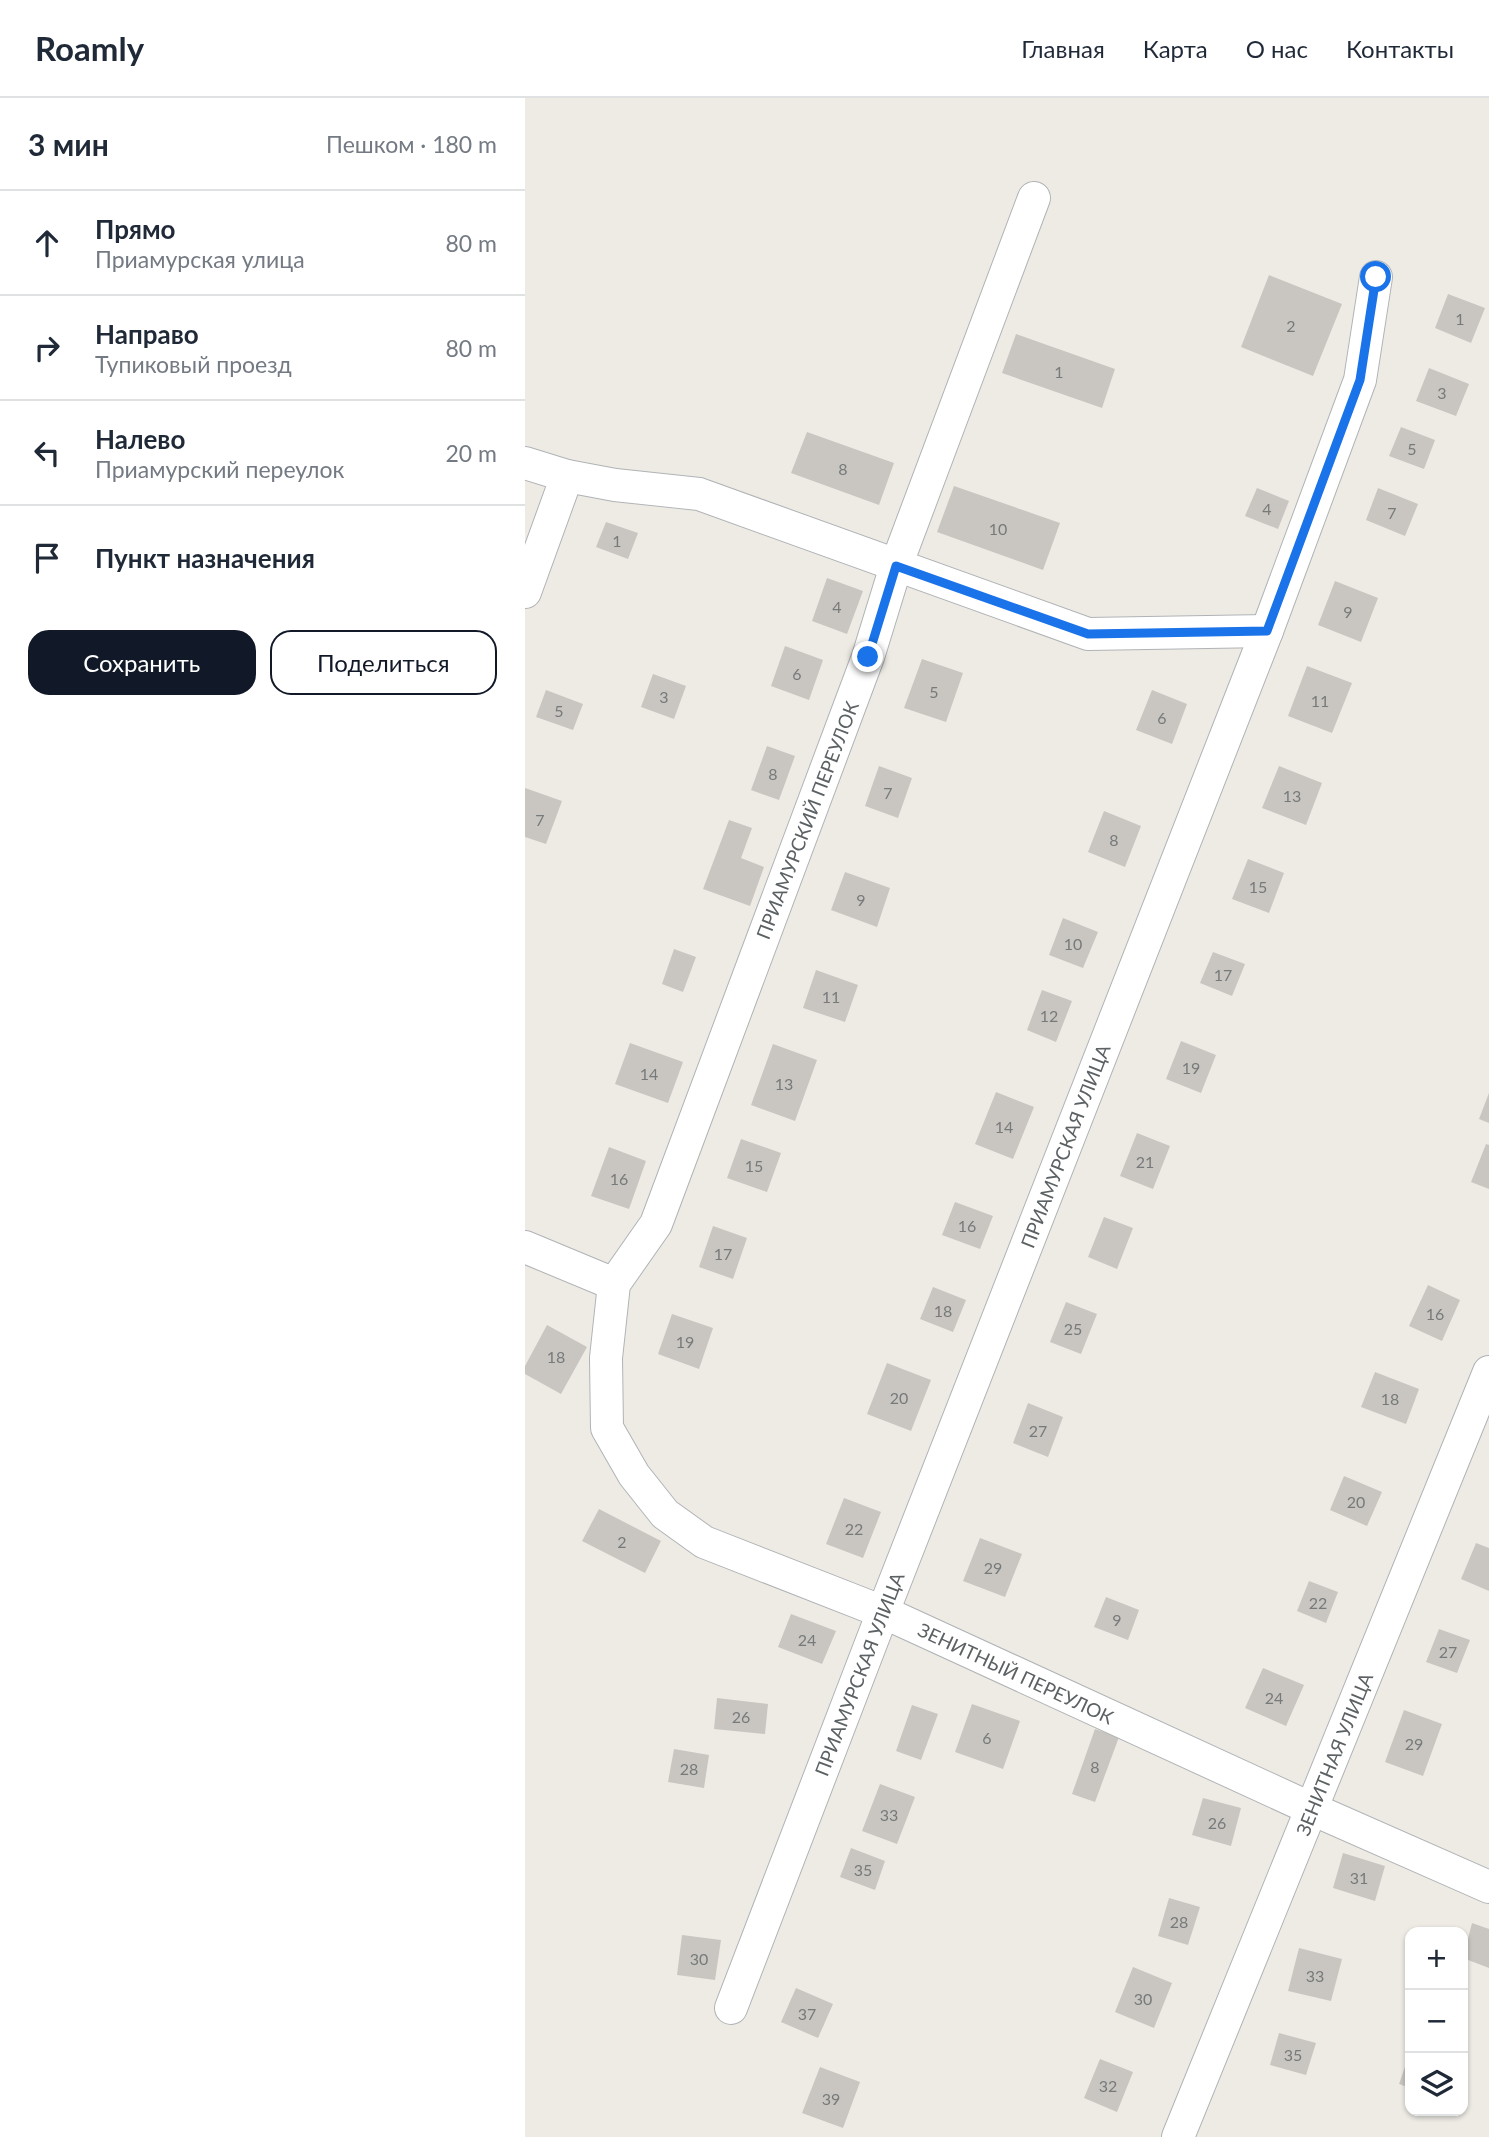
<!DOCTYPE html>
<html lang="ru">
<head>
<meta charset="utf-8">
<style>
	:root { --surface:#fff; --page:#f6f6f7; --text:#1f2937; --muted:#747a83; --line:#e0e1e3; --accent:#111827 }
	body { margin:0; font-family:Lato,sans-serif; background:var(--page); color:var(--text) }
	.controls { position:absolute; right:21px; bottom:21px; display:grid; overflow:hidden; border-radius:14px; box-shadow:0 2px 5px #0004 }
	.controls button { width:63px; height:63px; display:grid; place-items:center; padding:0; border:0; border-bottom:2px solid var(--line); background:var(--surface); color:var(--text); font:35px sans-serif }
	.stop { position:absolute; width:21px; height:21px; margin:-16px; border:5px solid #1a73e8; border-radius:50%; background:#fff }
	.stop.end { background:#1a73e8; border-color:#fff; box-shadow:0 2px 7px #0008 }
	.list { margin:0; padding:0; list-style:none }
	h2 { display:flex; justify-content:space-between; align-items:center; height:91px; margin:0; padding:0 28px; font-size:30px }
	h2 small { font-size:23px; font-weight:400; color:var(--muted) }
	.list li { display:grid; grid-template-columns:46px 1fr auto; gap:21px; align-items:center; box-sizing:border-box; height:105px; padding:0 28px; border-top:2px solid var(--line) }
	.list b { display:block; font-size:26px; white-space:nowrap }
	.list p { margin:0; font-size:23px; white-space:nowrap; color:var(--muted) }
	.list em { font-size:23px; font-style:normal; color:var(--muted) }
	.actions { display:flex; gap:14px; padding:21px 28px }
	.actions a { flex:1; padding:16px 0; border:2px solid var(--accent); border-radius:21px; text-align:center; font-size:24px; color:var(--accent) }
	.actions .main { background:var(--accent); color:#fff }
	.icon { flex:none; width:38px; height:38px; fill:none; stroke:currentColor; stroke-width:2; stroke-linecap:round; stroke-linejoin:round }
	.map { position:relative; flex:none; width:964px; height:2039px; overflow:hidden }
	header { display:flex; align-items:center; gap:42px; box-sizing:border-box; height:98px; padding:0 35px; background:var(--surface); border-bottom:2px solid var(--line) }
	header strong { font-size:33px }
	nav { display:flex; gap:38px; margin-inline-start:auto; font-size:24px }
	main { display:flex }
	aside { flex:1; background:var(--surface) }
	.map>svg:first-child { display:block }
	.building { fill:#c9c6c1 }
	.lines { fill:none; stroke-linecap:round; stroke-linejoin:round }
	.minor-casing { stroke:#b0b3b6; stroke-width:34 }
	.minor { stroke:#fff; stroke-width:32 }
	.route { stroke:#1a73e8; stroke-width:9 }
	.labels { text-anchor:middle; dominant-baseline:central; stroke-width:6; stroke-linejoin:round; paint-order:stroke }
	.number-label { font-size:16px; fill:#777a7b }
	.street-label { font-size:19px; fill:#5c6164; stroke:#fff }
</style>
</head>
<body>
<header>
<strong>Roamly</strong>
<nav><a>Главная</a><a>Карта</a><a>О нас</a><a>Контакты</a></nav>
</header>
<main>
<aside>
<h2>3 мин<small>Пешком · 180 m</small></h2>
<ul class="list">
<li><svg class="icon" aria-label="ahead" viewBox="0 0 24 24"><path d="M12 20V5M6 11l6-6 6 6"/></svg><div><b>Прямо</b><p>Приамурская улица</p></div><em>80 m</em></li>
<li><svg class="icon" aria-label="right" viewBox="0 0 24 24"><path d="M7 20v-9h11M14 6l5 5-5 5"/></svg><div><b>Направо</b><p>Тупиковый проезд</p></div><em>80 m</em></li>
<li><svg class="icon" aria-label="left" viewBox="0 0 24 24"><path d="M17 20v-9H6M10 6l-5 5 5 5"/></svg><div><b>Налево</b><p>Приамурский переулок</p></div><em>20 m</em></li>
<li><svg class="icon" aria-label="arrive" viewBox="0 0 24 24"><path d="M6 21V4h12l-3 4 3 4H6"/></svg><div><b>Пункт назначения</b></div></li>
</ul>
<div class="actions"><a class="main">Сохранить</a><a>Поделиться</a></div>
</aside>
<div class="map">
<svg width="964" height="2039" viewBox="0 0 964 2039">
	<rect width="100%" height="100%" fill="#eeebe5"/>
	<g class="building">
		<polygon points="744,177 817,206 788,278 716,249"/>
		<polygon points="923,196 960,210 946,245 910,230"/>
		<polygon points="491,236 590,271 577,310 477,275"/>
		<polygon points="904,270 944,286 931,318 891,303"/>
		<polygon points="876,329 910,342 899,371 864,358"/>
		<polygon points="282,334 369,365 354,407 266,375"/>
		<polygon points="429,388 535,425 518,472 412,434"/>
		<polygon points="732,390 764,403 753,431 720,418"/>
		<polygon points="853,390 893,406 880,438 841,422"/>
		<polygon points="81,424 113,435 103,461 71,449"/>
		<polygon points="302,480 338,493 322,536 287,523"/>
		<polygon points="810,483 853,500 836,544 793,527"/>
		<polygon points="260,548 298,562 284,602 246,588"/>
		<polygon points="397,561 438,575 421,624 379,610"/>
		<polygon points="782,568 827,585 807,635 763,618"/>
		<polygon points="128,576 161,588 149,621 116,609"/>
		<polygon points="21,592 58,606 48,632 11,619"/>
		<polygon points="627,592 662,606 647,646 611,632"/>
		<polygon points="242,648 270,658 254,702 226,692"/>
		<polygon points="354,668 387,680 373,720 340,708"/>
		<polygon points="754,668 797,685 781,727 737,710"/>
		<polygon points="0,690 37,703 21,746 0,739"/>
		<polygon points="579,713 616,728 600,769 563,754"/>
		<polygon points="204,722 227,730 216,760 239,769 225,808 178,791"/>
		<polygon points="723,761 759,775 744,815 707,801"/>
		<polygon points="320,774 365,790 352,829 306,812"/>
		<polygon points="538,820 573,834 558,870 524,857"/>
		<polygon points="149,851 171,859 158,894 137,886"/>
		<polygon points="688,854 720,866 707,898 675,885"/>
		<polygon points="291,872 333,887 320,924 278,910"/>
		<polygon points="517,892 547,903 531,944 502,932"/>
		<polygon points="656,943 691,957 676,995 641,981"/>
		<polygon points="105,945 158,964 143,1005 90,986"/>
		<polygon points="248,946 292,962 270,1023 226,1007"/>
		<polygon points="471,994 509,1009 488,1061 450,1046"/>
		<polygon points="964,995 964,1025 954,1021"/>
		<polygon points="612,1035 645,1048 628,1091 595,1078"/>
		<polygon points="216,1041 256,1055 242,1094 202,1080"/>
		<polygon points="961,1046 964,1047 964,1091 946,1084"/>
		<polygon points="84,1049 121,1063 104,1111 66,1098"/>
		<polygon points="430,1104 468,1118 455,1151 417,1137"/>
		<polygon points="579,1119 608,1130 592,1171 563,1159"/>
		<polygon points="188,1128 222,1140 208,1181 174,1169"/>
		<polygon points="903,1187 935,1202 917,1243 884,1228"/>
		<polygon points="408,1189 441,1202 428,1234 395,1221"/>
		<polygon points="541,1204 572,1216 556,1256 525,1244"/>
		<polygon points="147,1216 188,1230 174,1271 133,1256"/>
		<polygon points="22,1227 62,1249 36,1296 0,1276 0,1268"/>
		<polygon points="362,1265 406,1282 386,1333 342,1316"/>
		<polygon points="850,1274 894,1291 881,1326 836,1309"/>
		<polygon points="503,1305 538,1319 523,1359 488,1345"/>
		<polygon points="819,1378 857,1394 842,1428 805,1412"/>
		<polygon points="319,1400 356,1414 338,1460 301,1446"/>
		<polygon points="74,1411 136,1443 120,1475 57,1443"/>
		<polygon points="455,1440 497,1456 480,1499 438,1483"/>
		<polygon points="951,1445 964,1450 964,1493 936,1481"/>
		<polygon points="784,1483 813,1494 801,1525 772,1513"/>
		<polygon points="581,1499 614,1512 603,1542 569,1529"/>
		<polygon points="266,1516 311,1533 297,1566 253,1549"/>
		<polygon points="914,1531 945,1542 932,1575 901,1564"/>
		<polygon points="738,1570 779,1587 761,1628 720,1610"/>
		<polygon points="192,1600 243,1606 240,1636 189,1631"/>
		<polygon points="447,1606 495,1623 478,1671 430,1654"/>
		<polygon points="387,1607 413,1616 396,1662 371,1653"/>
		<polygon points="879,1612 917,1626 898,1678 860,1664"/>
		<polygon points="570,1631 594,1639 570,1704 547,1696"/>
		<polygon points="149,1651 184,1657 179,1690 143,1684"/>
		<polygon points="355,1686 390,1699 372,1746 337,1733"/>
		<polygon points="678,1700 716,1710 706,1748 667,1737"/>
		<polygon points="326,1750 360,1763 350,1792 315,1779"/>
		<polygon points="818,1755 860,1768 850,1803 808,1790"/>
		<polygon points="644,1800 675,1809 663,1847 633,1838"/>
		<polygon points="947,1825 964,1831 964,1870 938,1860"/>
		<polygon points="157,1837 196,1842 190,1882 152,1877"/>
		<polygon points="774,1850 817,1861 806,1903 763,1893"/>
		<polygon points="608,1869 647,1885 629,1930 590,1914"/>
		<polygon points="271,1890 308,1906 293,1940 256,1924"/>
		<polygon points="754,1935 791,1945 781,1977 745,1967"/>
		<polygon points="885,1954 885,1990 874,1986"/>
		<polygon points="575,1961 608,1974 592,2014 559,2000"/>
		<polygon points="295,1969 335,1984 318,2030 277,2015"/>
	</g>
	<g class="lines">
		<defs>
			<g id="minor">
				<polyline points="509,100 371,468 343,559 131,1126 89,1186 81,1260 82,1330 109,1377 140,1416 179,1444 358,1514 787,1711 964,1789"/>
				<polyline points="0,365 42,378 90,387 174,396 563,536 742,533"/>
				<polyline points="0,494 42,378"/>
				<polyline points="0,1149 89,1186"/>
				<polyline points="206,1910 358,1514 742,533 835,282 851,179"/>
				<polyline points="653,2039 964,1274"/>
			</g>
		</defs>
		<use href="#minor" class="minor-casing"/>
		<use href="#minor" class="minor"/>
	</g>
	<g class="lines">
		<polyline class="route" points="343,559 371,468 563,536 742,533 835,282 851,179"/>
	</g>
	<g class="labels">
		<g class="number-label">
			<text x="935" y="220">1</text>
			<text x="766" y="227">2</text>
			<text x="534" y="273">1</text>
			<text x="917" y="294">3</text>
			<text x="887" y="350">5</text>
			<text x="318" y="370">8</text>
			<text x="742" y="410">4</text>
			<text x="867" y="414">7</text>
			<text x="473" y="430">10</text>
			<text x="92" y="442">1</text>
			<text x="312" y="508">4</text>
			<text x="823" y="513">9</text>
			<text x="272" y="575">6</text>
			<text x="409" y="593">5</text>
			<text x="139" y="598">3</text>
			<text x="795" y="602">11</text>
			<text x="34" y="612">5</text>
			<text x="637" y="619">6</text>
			<text x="248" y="675">8</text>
			<text x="363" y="694">7</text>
			<text x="767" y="697">13</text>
			<text x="15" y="721">7</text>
			<text x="589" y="741">8</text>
			<text x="733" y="788">15</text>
			<text x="336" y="801">9</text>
			<text x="548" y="845">10</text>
			<text x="698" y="876">17</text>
			<text x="306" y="898">11</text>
			<text x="524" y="917">12</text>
			<text x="666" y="969">19</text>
			<text x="124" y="975">14</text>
			<text x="259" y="985">13</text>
			<text x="479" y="1028">14</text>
			<text x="620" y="1063">21</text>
			<text x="229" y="1067">15</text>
			<text x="94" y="1080">16</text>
			<text x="442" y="1127">16</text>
			<text x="198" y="1155">17</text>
			<text x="418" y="1212">18</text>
			<text x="910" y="1215">16</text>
			<text x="548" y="1230">25</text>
			<text x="160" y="1243">19</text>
			<text x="31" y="1258">18</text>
			<text x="374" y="1299">20</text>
			<text x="865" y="1300">18</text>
			<text x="513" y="1332">27</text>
			<text x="831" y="1403">20</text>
			<text x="329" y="1430">22</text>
			<text x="97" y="1443">2</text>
			<text x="468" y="1469">29</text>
			<text x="793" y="1504">22</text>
			<text x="592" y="1521">9</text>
			<text x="282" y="1541">24</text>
			<text x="923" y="1553">27</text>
			<text x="749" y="1599">24</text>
			<text x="216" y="1618">26</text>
			<text x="462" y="1639">6</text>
			<text x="889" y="1645">29</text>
			<text x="570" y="1668">8</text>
			<text x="164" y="1670">28</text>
			<text x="364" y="1716">33</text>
			<text x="692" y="1724">26</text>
			<text x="338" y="1771">35</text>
			<text x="834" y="1779">31</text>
			<text x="654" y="1823">28</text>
			<text x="174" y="1860">30</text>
			<text x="790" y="1877">33</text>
			<text x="618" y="1900">30</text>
			<text x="282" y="1915">37</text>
			<text x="768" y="1956">35</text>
			<text x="583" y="1987">32</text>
			<text x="306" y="2000">39</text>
		</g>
		<g class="street-label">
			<text transform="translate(282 722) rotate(-69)">ПРИАМУРСКИЙ ПЕРЕУЛОК</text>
			<text transform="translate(540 1048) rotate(-69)">ПРИАМУРСКАЯ УЛИЦА</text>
			<text transform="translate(491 1575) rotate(25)">ЗЕНИТНЫЙ ПЕРЕУЛОК</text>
			<text transform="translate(334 1576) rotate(-69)">ПРИАМУРСКАЯ УЛИЦА</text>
			<text transform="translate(809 1656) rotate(-68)">ЗЕНИТНАЯ УЛИЦА</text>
		</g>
	</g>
</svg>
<div class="controls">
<button>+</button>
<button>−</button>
<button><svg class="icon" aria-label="layers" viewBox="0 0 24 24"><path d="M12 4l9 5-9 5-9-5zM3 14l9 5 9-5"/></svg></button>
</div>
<div class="stop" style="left:851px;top:179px"></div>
<div class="stop end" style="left:343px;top:559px"></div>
</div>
</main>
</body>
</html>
